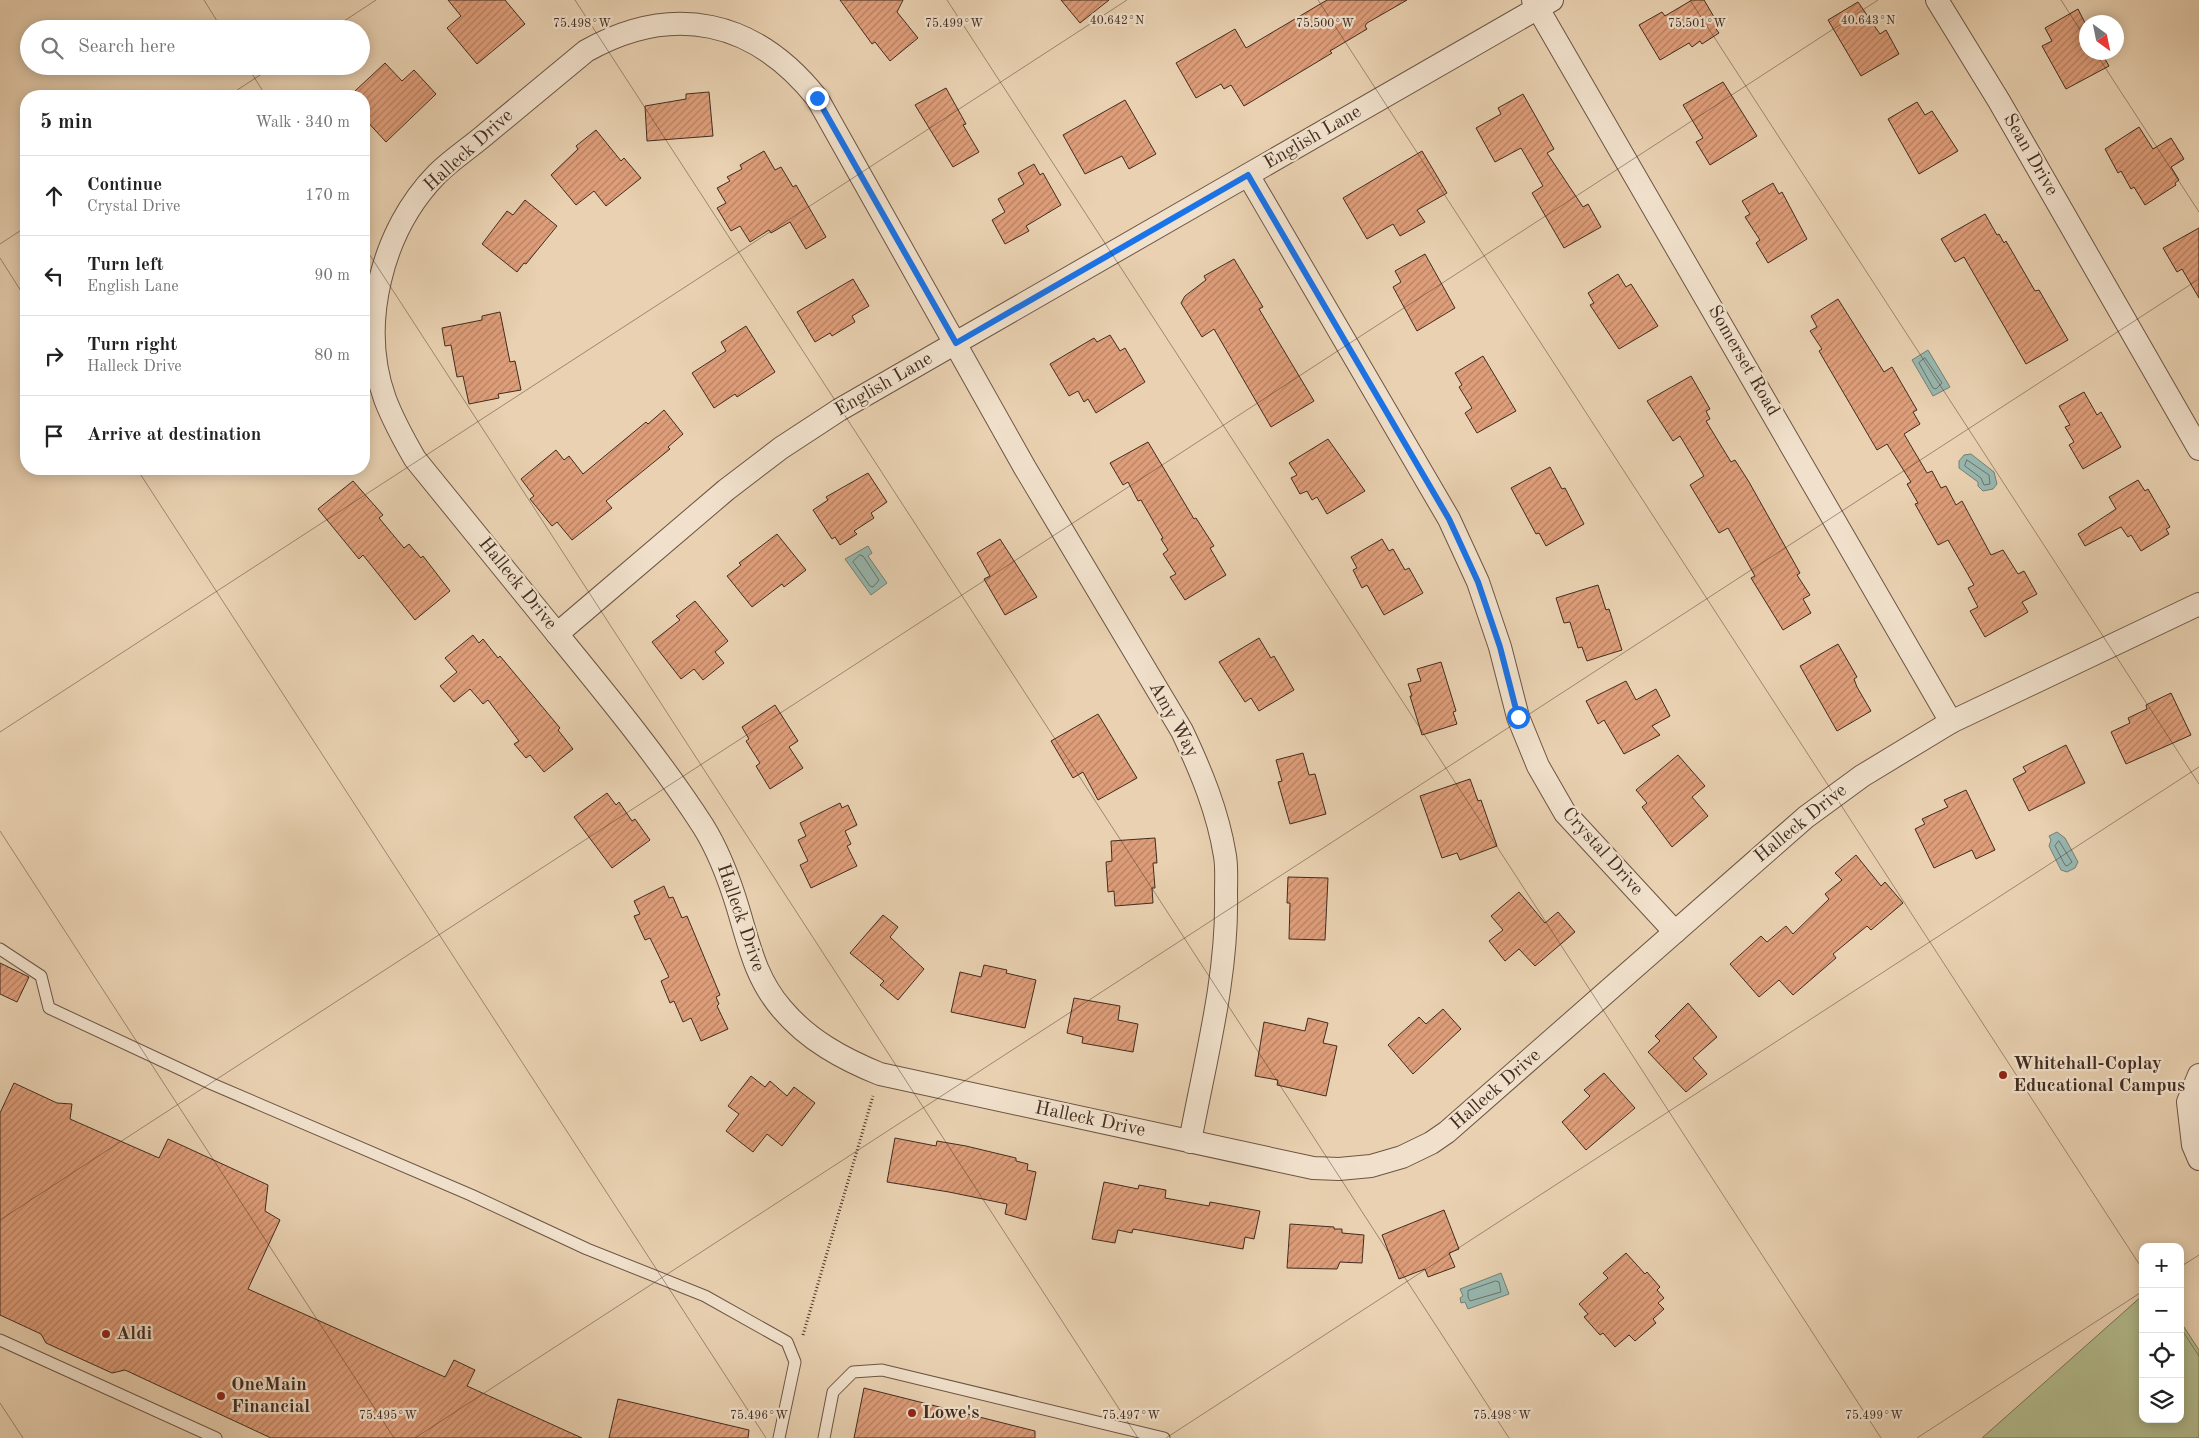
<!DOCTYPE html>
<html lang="en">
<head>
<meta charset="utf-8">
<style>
	:root { --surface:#fff; --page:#f6f6f6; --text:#222; --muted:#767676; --line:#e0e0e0 }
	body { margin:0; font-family:"Old Standard TT",serif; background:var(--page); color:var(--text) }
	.controls { position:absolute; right:15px; bottom:15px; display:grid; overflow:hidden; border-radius:10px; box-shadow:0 2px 12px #0003 }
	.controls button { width:45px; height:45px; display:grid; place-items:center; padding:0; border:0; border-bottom:1px solid var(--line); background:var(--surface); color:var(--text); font:25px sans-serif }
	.compass { position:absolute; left:2079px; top:15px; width:45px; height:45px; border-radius:50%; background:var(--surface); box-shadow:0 2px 12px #0003; rotate:147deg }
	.stop { position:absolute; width:15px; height:15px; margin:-11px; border:4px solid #1a73e8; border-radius:50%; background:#fff }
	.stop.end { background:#1a73e8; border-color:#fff; box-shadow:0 1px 5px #0008 }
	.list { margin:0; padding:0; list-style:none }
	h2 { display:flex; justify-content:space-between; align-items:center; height:65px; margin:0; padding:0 20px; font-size:21px }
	h2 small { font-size:16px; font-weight:400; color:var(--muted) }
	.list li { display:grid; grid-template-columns:32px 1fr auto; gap:15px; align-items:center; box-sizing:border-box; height:80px; padding:0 20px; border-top:1px solid var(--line) }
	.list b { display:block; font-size:19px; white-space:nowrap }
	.list p { margin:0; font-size:16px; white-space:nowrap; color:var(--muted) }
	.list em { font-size:16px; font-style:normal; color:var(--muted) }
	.icon { flex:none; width:28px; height:28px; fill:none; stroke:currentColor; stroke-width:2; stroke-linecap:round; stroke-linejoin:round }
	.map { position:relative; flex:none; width:2199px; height:1438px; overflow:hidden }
	.search { position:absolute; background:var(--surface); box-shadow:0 2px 12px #0003; left:20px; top:20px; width:350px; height:55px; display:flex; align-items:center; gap:12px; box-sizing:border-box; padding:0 18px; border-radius:28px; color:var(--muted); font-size:19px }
	.panel { position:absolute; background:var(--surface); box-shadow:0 2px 12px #0003; left:20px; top:90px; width:350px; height:385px; border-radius:20px }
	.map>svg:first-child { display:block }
	.grass { fill:#b3bc8e; stroke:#7a7457 }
	.water { fill:#97b7af; stroke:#757f76 }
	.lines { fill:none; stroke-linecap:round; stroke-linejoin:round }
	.shore { stroke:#6c7268; stroke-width:1 }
	.building { fill:url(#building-hatch); stroke:#422c20 }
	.lane-casing { stroke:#6c5544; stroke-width:13 }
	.street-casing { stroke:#6c5544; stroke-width:24 }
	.path { stroke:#422c20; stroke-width:3; stroke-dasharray:1 2.5; stroke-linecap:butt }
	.lane { stroke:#f1e1cc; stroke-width:11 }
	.street { stroke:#f1e1cc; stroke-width:22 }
	.route { stroke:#1a73e8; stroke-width:6 }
	.ticks { fill:none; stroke:#422c20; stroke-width:1; stroke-opacity:0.45 }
	.poi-dot { fill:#8f2418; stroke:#f1e1cc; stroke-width:2 }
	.labels { text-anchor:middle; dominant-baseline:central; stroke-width:4.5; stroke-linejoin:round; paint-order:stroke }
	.street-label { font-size:19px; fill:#422c20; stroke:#f1e1cc }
	.poi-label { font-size:19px; font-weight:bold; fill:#422c20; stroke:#f1e1cc; text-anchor:start }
	.ticks-label { font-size:12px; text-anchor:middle; fill:#422c20; stroke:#f1e1cc; stroke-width:4.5; stroke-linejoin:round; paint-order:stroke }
</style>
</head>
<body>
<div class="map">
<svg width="2199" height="1438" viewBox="0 0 2199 1438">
	<defs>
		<pattern id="building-hatch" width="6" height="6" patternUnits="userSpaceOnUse" patternTransform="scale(1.25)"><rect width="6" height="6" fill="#df9e7a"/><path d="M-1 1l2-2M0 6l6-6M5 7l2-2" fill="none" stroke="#b68164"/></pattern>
	</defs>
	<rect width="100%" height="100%" fill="#e9d1b1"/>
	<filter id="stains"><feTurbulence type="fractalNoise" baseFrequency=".004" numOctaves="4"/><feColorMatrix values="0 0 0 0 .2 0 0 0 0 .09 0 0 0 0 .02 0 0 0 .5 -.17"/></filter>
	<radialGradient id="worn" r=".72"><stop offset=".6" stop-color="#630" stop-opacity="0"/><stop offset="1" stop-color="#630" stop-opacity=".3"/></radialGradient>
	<polygon class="grass" points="2143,1295 2143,1419 2180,1419 2180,1321 2199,1350 2199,1438 1982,1438"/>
	<g class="water">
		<polygon points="1928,350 1950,387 1933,396 1912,360"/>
		<polygon points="1971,454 1994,472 1997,484 1993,489 1983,491 1978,486 1978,482 1959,468 1959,461 1964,455"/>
		<polygon points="868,546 872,553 868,556 887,583 871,595 845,559"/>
		<polygon points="2057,832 2065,838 2078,862 2075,868 2067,872 2061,870 2049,846 2051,840 2049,836"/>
		<polygon points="1501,1273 1509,1294 1468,1309 1465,1302 1461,1303 1460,1298 1463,1296 1460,1289"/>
	</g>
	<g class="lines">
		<g class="shore">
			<polygon points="1925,358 1942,383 1936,389 1933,388 1919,363"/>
			<polygon points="1967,460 1989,475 1990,484 1984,485 1981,478 1965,466"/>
			<polygon points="860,555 863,556 879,580 873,587 870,586 853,562"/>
			<polygon points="2059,841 2072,862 2067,866 2065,865 2055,846"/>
			<polygon points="1496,1281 1499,1282 1501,1292 1470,1301 1468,1297 1468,1291"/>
		</g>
	</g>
	<g class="building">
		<polygon points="448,0 505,0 525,24 477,64 447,28 461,16"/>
		<polygon points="840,0 903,0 897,12 918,38 890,61 875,42 872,44"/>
		<polygon points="1061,0 1109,0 1080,23"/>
		<polygon points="1327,0 1407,0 1367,23 1365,26 1367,29 1330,51 1332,53 1244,106 1231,85 1224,89 1221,84 1196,98 1176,63 1235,29 1246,48"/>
		<polygon points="1692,0 1704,0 1720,27 1716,29 1719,33 1702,44 1700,41 1692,47 1689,43 1660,60 1639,25 1662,12 1665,16"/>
		<polygon points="1858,2 1880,34 1886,30 1899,54 1861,76 1828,20"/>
		<polygon points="2078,9 2086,25 2086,52 2101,52 2109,66 2066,89 2042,46 2052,41 2045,28"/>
		<polygon points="385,63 402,81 414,70 436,94 386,142 364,118 364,96 355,91"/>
		<polygon points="1723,82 1757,136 1710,165 1696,142 1703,138 1683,105"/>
		<polygon points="946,88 966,124 963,125 979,152 953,167 915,105"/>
		<polygon points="709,92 713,136 647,141 645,106 686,99 686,94"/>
		<polygon points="1523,94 1554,149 1547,153 1583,207 1588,204 1601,227 1564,248 1532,193 1543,186 1521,148 1495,162 1476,128 1501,114 1498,108"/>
		<polygon points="1125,100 1156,154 1129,169 1122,156 1085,174 1063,135"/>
		<polygon points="1917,102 1925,115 1932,111 1958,151 1919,174 1888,119"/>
		<polygon points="2139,127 2153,149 2171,138 2184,159 2171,167 2179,180 2175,183 2176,185 2145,205 2134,187 2131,189 2121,171 2118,173 2105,149"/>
		<polygon points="596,130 621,161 624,158 641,178 606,206 594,191 576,205 551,175 578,149 576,146"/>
		<polygon points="764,151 775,170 781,167 793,187 796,185 826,237 806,249 790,222 771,233 769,230 750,242 740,226 731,231 717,208 726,203 717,188 730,181 727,177 742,169 740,165"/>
		<polygon points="1422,151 1447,193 1417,210 1425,222 1400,236 1393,224 1367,239 1343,198"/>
		<polygon points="1034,164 1040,175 1043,173 1061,205 1026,226 1029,231 1005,244 992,220 1005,212 998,199 1024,184 1018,173"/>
		<polygon points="1773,183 1779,194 1782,192 1807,239 1768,263 1756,243 1760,240 1745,217 1750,214 1742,201"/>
		<polygon points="525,200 557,226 526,264 524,263 517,272 482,244 507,211 513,215"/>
		<polygon points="1985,214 1997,235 1999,234 2004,243 2006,241 2035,291 2039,290 2068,340 2026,364 1964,257 1955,262 1941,239"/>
		<polygon points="2199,228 2199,298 2182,269 2177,272 2163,248"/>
		<polygon points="1425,254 1455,308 1417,331 1393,287 1401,282 1395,271"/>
		<polygon points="1234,259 1263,307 1259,309 1314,401 1271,427 1214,329 1202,337 1181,303 1185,296 1206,280 1204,276"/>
		<polygon points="1618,274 1626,287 1631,284 1658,326 1619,349 1590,305 1594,303 1588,293"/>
		<polygon points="853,279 869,306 852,316 855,322 832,336 830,333 815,342 797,312"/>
		<polygon points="1838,299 1884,372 1892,367 1917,410 1913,412 1920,424 1904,434 1927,473 1932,471 1941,488 1946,486 1956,505 1962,501 1991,555 2003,550 2018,574 2024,571 2037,594 2022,602 2028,612 1985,637 1970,611 1978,607 1968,588 1974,585 1948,540 1938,545 1915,504 1918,503 1907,484 1911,482 1887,444 1877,450 1819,351 1822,349 1810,331 1817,327 1811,316"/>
		<polygon points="500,312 510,362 515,361 521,390 498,394 499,398 469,404 463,376 457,377 451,345 445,346 442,328 482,320 482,316"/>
		<polygon points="746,326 775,372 737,397 735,394 714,408 692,373 726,351 721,342"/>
		<polygon points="1110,335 1120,351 1125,348 1145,382 1096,413 1088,399 1084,402 1078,391 1069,396 1050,364 1094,338 1097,342"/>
		<polygon points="1483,356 1516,411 1477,433 1465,413 1472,408 1459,387 1462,385 1455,373"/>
		<polygon points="1691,376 1710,409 1706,411 1710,419 1706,421 1731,462 1735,460 1749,482 1800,573 1797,575 1810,595 1803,599 1811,613 1783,630 1751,578 1755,576 1728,528 1719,533 1690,485 1704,476 1680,436 1673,441 1647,401"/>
		<polygon points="2084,392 2097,415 2101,412 2121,447 2083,469 2069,445 2074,442 2065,427 2070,425 2059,406"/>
		<polygon points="664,410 683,434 668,447 670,449 606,501 612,508 572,540 557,522 552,526 530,499 534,496 521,479 556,450 564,460 569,456 583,474 646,422 648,424"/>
		<polygon points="1328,439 1365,491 1327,514 1317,497 1312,500 1307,491 1300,494 1291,478 1297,475 1289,463"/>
		<polygon points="1148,442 1194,519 1196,518 1214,546 1210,548 1226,575 1185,600 1170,577 1176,574 1163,554 1168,550 1161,539 1163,538 1141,500 1138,501 1128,482 1123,485 1110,463"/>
		<polygon points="1550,467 1562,489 1565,488 1584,524 1546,546 1539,533 1536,534 1511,488"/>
		<polygon points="868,473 887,502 871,513 874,518 854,531 857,534 840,545 835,537 832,539 813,510 828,500 826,497"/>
		<polygon points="2138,480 2145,491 2148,489 2170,527 2166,529 2169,534 2141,551 2131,535 2128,537 2121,527 2085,546 2078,534 2116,509 2109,497"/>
		<polygon points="353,481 383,515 379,518 404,548 409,544 421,558 423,556 450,591 415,620 363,555 359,559 318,509"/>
		<polygon points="777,534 806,570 784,587 782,584 752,607 727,576 741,565 739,563"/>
		<polygon points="1000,539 1037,597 1005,615 984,579 990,576 977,553"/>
		<polygon points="1382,539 1389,551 1393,549 1405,570 1409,568 1423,593 1384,615 1367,585 1362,588 1353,570 1357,568 1351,557"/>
		<polygon points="1598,585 1606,610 1609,609 1622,650 1587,661 1582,647 1578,648 1570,622 1564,623 1556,598"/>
		<polygon points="695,601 728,641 715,652 724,663 703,680 694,669 681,679 652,642 680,620 676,616"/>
		<polygon points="473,635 479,643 483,639 498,658 500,656 560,728 558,730 573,749 544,772 530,755 526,758 514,744 519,741 488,700 483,704 470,689 454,702 440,686 457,672 445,658"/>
		<polygon points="1259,638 1271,658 1274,656 1294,690 1259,711 1251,698 1245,702 1219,662"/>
		<polygon points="1838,644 1857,677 1854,679 1857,687 1871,711 1837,731 1800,666"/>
		<polygon points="1441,662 1456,711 1453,712 1457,724 1422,735 1410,696 1412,696 1408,684 1421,681 1417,669"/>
		<polygon points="1626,681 1636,700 1656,689 1670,716 1652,726 1660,735 1624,754 1604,720 1598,724 1586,701"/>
		<polygon points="2171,693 2191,735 2126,764 2111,732 2130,723 2128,718 2147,709 2146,705"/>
		<polygon points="775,705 798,741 789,747 803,768 770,789 756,766 760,763 746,741 749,739 742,727"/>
		<polygon points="1098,714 1137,778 1098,800 1083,772 1073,778 1051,741"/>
		<polygon points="2066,745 2085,783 2029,811 2013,779 2026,772 2023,767"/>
		<polygon points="1303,753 1309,775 1315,774 1326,814 1290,824 1278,782 1282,781 1276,760"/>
		<polygon points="1678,755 1705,786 1692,797 1708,816 1672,847 1642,807 1647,803 1636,790"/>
		<polygon points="1470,779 1478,801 1481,800 1497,846 1460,860 1457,853 1442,858 1420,796"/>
		<polygon points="1966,790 1995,850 1976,859 1972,850 1934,868 1915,829 1925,824 1922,819 1948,807 1944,800"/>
		<polygon points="607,793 616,805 619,802 632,821 635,819 650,840 612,868 574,817"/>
		<polygon points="840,803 842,808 848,805 857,825 845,831 851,844 847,846 857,866 811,888 800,865 808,861 798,840 806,836 800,823"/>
		<polygon points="1155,838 1157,863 1153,863 1155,888 1152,888 1153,903 1115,906 1114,891 1108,892 1106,862 1112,861 1111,841"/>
		<polygon points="1856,855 1881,886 1885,882 1903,903 1871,930 1867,926 1833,954 1836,958 1793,995 1779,980 1759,997 1730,964 1761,936 1767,942 1786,926 1793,934 1829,899 1825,894 1842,880 1835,873"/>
		<polygon points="1288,877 1328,878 1325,940 1289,939 1290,903 1287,903"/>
		<polygon points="664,886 669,898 673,897 682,918 687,916 720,995 716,997 719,1004 717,1006 728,1029 701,1041 691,1018 683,1022 674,1001 670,1003 661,981 669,977 650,938 645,940 634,916 640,914 634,901"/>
		<polygon points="1519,892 1545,923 1558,912 1575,932 1535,966 1519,949 1505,961 1489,941 1503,930 1491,916"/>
		<polygon points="883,915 898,927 890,937 924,969 898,1000 880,985 884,981 850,953"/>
		<polygon points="0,963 29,977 17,1002 0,994"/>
		<polygon points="984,965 1007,970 1006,973 1036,980 1025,1028 951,1012 960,972 981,977"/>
		<polygon points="1074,998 1120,1006 1118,1020 1138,1024 1133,1052 1082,1043 1083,1037 1067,1033"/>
		<polygon points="1688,1003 1717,1037 1693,1058 1707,1074 1686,1092 1648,1052 1660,1041 1655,1036"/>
		<polygon points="1443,1009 1461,1029 1413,1074 1388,1045 1419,1017 1426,1024"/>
		<polygon points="1308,1018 1328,1023 1323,1043 1337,1046 1326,1096 1277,1085 1278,1080 1255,1076 1264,1022 1305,1031"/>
		<polygon points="1604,1073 1635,1108 1586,1150 1562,1122 1590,1096 1584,1090"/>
		<polygon points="751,1076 765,1087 770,1081 787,1096 794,1087 815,1103 782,1146 767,1134 753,1152 726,1131 739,1114 728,1106"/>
		<polygon points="14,1083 57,1103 72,1104 70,1119 159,1158 168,1139 268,1185 265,1211 280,1220 248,1289 445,1377 454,1360 475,1370 467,1386 582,1438 271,1438 125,1370 112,1373 46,1343 41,1334 0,1315 0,1113"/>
		<polygon points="895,1138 936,1146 937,1141 966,1146 1016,1158 1016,1161 1028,1164 1027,1170 1036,1172 1026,1220 1005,1214 1007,1204 949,1192 887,1182"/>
		<polygon points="1104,1182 1138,1189 1139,1185 1166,1190 1165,1198 1209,1206 1210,1202 1260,1211 1254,1239 1245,1237 1243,1249 1133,1229 1132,1233 1118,1230 1115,1243 1092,1239"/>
		<polygon points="1444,1210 1459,1249 1449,1253 1455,1267 1428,1277 1425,1269 1399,1279 1382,1235"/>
		<polygon points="1290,1224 1334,1227 1334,1229 1342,1229 1342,1233 1364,1235 1362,1263 1340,1262 1337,1269 1287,1268"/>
		<polygon points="1626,1253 1645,1274 1647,1272 1660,1287 1657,1290 1664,1298 1658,1303 1664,1309 1653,1319 1656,1323 1635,1341 1629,1335 1615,1347 1603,1333 1600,1335 1584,1317 1588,1314 1579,1304 1608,1278 1603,1273"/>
		<polygon points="864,1388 1035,1431 1035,1438 854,1438"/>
		<polygon points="618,1399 749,1430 748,1438 609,1438"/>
	</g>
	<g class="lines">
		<defs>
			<g id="lane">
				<polyline points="0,949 41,976 49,1008 212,1084 471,1195 587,1249 705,1296 787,1342 795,1362 779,1438"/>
				<polyline points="0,1340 216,1438"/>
				<polyline points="824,1438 833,1392 853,1372 882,1370 1164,1438"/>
			</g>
			<g id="street">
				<polyline points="1533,0 1951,722"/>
				<polyline points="1937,0 1999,101 2199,449"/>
				<polyline points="1248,175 1449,519 1478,582 1500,647 1518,717 1538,766 1565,813 1675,932"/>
				<polyline points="557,634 726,490 781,448 839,410 1552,0"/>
				<polyline points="2199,1075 2188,1102 2193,1145 2199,1159"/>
				<path d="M 1190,1142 C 1205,1060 1228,977 1226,894 C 1226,882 1227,868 1225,856 C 1218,812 1201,771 1182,731 L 1025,468 L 817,98 C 755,20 673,2 586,51 C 553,78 520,106 487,133 C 471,147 452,159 437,174 C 382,230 358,324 385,399 C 393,420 404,440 415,459 C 464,520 513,580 562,640 C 611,700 661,761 703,826 C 718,850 729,879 737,905 C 749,944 755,978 782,1009 C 808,1040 843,1059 880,1074 L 1313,1168 L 1339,1169 L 1371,1166 L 1402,1157 L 1431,1143 L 1447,1132 L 1806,817 L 1862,776 L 1951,722 L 2199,604"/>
			</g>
		</defs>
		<use href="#lane" class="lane-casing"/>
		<use href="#street" class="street-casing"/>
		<polyline class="path" points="803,1335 873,1096"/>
		<use href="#lane" class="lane"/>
		<use href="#street" class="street"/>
	</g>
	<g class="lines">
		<polyline class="route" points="817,98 956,343 1248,175 1449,519 1478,582 1500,647 1518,717"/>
	</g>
	<path class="ticks" d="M 204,0 L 222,29M 575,0 L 1509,1438M 947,0 L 1881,1438M 1318,0 L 2143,1270M 1690,0 L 2199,784M 2061,0 L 2086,39M 332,29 L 376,0M 2095,52 L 2199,212M 247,66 L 266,96M 228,96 L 274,66M 0,244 L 26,227M 364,246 L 1138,1438M 0,258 L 26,299M 137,469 L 766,1438M 0,732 L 1127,0M 0,831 L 394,1438M 0,1220 L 1878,0M 2180,1267 L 2199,1255M 2180,1327 L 2199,1356M 0,1403 L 23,1438M 415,1438 L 2199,279M 1166,1438 L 2199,767M 1917,1438 L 2143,1291"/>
	<g class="poi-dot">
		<circle cx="2003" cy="1075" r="5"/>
		<circle cx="106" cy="1334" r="5"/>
		<circle cx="221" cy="1396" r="5"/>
		<circle cx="912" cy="1413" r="5"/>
	</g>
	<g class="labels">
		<g class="street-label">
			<text transform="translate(1313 138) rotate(-30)">English Lane</text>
			<text transform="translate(469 151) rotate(-42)">Halleck Drive</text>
			<text transform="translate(2030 155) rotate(60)">Sean Drive</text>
			<text transform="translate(1743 361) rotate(60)">Somerset Road</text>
			<text transform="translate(884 385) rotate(-30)">English Lane</text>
			<text transform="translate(517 584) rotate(51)">Halleck Drive</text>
			<text transform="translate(1173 720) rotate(61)">Amy Way</text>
			<text transform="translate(1801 824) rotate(-39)">Halleck Drive</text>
			<text transform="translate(1602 852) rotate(48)">Crystal Drive</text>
			<text transform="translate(740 918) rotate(71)">Halleck Drive</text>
			<text transform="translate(1496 1090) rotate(-41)">Halleck Drive</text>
			<text transform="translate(1090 1120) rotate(12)">Halleck Drive</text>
		</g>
		<g class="poi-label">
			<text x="2013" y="1064">Whitehall-Coplay<tspan x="2013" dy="22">Educational Campus</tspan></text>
			<text x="116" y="1334">Aldi</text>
			<text x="231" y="1385">OneMain<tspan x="231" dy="22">Financial</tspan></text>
			<text x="922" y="1413">Lowe's</text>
		</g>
	</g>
	<g class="ticks-label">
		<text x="1117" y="24">40.642°N</text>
		<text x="1868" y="24">40.643°N</text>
		<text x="582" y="27">75.498°W</text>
		<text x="954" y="27">75.499°W</text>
		<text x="1325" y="27">75.500°W</text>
		<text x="1697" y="27">75.501°W</text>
		<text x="388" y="1419">75.495°W</text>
		<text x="759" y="1419">75.496°W</text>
		<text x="1131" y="1419">75.497°W</text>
		<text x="1502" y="1419">75.498°W</text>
		<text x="1874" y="1419">75.499°W</text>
	</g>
	<rect width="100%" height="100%" filter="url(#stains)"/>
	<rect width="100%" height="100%" fill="url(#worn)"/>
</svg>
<div class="controls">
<button>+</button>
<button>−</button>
<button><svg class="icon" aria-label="locate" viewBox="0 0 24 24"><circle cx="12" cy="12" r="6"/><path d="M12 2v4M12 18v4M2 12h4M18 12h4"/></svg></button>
<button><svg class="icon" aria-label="layers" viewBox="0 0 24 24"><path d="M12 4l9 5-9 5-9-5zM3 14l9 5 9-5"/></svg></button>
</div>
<svg class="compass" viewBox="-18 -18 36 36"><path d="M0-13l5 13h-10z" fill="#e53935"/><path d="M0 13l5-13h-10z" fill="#767676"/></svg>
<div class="stop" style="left:1518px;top:717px"></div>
<div class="stop end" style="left:817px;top:98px"></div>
<div class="search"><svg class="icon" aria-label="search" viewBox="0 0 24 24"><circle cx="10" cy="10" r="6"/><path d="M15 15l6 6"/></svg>Search here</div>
<section class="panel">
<h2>5 min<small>Walk · 340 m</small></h2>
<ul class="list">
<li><svg class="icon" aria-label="ahead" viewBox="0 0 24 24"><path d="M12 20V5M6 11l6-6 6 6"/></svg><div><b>Continue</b><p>Crystal Drive</p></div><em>170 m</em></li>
<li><svg class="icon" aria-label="left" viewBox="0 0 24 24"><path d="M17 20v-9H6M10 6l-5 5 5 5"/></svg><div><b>Turn left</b><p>English Lane</p></div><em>90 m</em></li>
<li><svg class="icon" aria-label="right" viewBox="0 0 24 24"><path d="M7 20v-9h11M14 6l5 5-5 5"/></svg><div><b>Turn right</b><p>Halleck Drive</p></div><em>80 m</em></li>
<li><svg class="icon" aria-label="arrive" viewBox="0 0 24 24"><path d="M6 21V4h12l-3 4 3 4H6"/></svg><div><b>Arrive at destination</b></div></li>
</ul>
</section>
</div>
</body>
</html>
